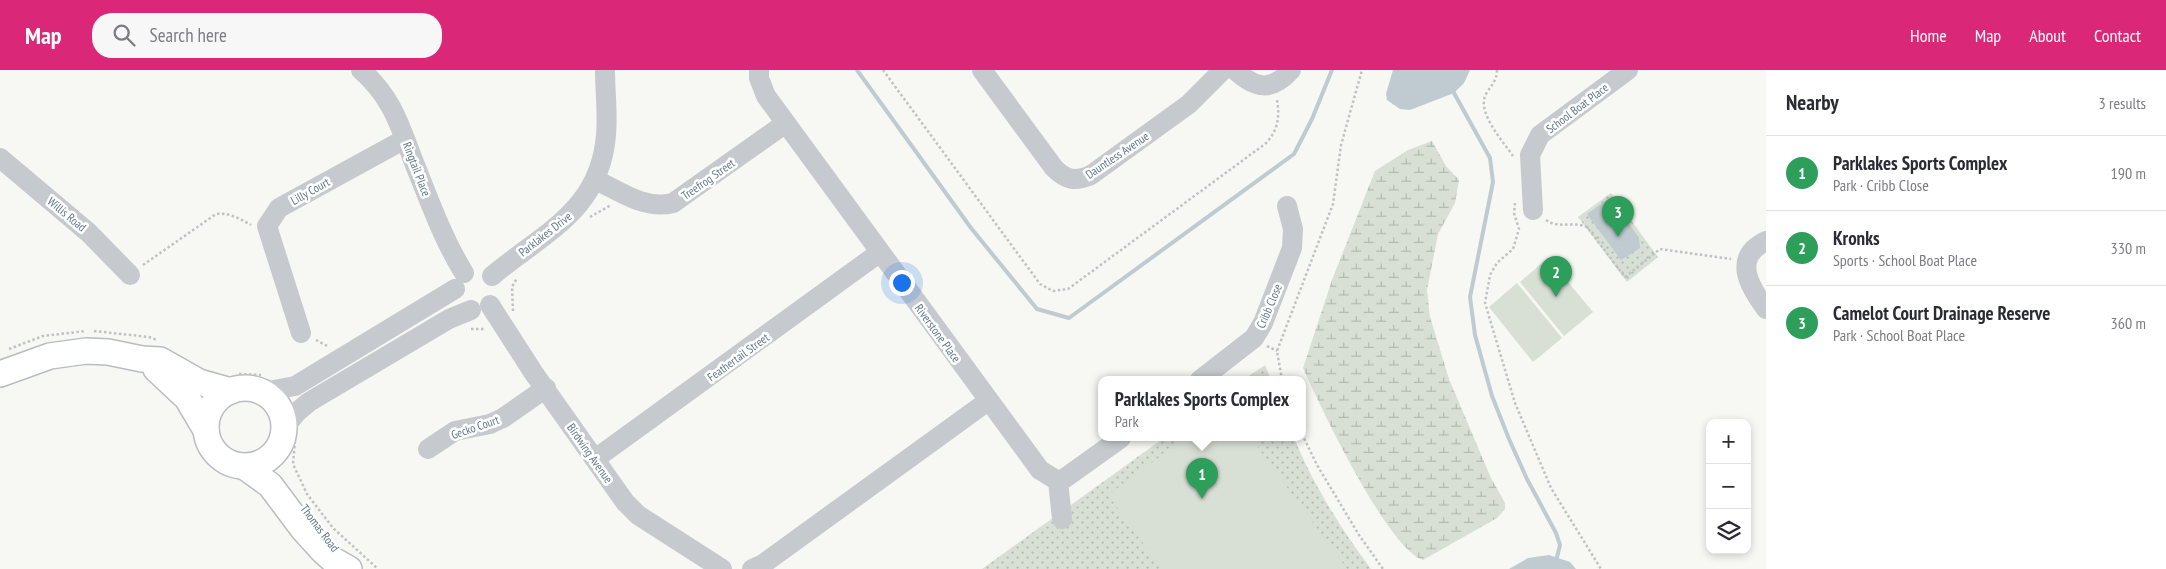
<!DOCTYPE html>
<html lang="en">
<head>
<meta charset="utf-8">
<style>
	:root { --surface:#fff; --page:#f7f7f7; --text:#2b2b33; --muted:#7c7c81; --line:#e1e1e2; --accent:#db2777 }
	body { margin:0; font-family:"PT Sans Narrow",sans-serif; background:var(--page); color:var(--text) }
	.controls { position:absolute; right:15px; bottom:15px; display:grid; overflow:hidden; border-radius:10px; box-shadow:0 2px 8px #0003 }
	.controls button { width:45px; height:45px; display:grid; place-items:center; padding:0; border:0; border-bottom:1px solid var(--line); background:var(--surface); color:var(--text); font:25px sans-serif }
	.you { position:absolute; left:901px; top:212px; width:18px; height:18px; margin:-12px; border:4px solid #fff; border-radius:50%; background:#1a73e8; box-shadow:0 0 0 8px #1a73e833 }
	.badge { display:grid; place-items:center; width:32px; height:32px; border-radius:50%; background:var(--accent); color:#fff; font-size:16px; font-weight:700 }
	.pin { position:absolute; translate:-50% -41px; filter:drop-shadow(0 1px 2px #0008) }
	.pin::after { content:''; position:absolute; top:26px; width:18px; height:15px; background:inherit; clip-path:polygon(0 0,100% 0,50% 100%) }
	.popup { position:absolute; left:1098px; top:306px; width:208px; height:65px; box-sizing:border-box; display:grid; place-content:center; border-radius:10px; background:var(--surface); filter:drop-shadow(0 1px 4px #0005); font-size:16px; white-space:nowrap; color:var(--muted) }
	.popup b { font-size:19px; color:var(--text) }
	.popup::after { content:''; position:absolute; left:50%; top:100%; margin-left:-10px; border:10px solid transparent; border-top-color:var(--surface) }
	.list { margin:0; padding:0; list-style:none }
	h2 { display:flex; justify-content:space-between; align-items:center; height:65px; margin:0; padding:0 20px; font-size:21px }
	h2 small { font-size:16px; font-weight:400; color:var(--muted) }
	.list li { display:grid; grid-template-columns:32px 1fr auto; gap:15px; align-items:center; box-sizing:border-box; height:75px; padding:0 20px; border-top:1px solid var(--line) }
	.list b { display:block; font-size:19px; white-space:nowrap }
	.list p { margin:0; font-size:16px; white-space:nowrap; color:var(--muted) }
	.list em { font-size:16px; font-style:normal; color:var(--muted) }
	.icon { flex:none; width:28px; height:28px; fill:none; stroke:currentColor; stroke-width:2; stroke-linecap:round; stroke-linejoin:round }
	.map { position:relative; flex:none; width:1766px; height:499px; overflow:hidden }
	header { display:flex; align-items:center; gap:30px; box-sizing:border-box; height:70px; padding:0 25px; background:var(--accent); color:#fff }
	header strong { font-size:24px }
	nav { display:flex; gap:28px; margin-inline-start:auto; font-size:18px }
	.search { width:350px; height:45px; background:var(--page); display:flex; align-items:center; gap:12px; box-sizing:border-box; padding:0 18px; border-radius:20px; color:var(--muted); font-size:19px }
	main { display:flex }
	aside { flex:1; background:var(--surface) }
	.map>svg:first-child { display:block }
	.wetland { fill:url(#wetland-marsh) }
	.park { fill:url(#park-dots) }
	.pitch { fill:#d8dfd4 }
	.water { fill:#bfcbd0 }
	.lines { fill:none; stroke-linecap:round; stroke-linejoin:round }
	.stream { stroke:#bfcbd0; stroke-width:4 }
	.major-casing { stroke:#b9bdc1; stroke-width:28 }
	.path { stroke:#bfc2c4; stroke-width:2.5; stroke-dasharray:2.5 2.5; stroke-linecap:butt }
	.minor { stroke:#c6cace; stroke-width:20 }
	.major { stroke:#fff; stroke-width:25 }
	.labels { text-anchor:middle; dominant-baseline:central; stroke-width:5; stroke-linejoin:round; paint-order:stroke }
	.street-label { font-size:12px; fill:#637788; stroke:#fff }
</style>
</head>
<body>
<header>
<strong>Map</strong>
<div class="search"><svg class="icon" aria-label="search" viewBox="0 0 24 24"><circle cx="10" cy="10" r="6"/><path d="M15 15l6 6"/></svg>Search here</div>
<nav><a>Home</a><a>Map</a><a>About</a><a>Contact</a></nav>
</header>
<main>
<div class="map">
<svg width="1766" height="499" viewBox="0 0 1766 499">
	<defs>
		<pattern id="wetland-marsh" width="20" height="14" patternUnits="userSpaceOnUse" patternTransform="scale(1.25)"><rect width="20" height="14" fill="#d8dfd4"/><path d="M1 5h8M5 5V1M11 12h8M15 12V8" fill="none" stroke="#b3bab2"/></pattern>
		<pattern id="park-dots" width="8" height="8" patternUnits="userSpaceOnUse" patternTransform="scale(1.25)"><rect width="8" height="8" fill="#d8dfd4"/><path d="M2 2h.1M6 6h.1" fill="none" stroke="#b3bab2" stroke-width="1.8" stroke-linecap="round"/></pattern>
	</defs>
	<rect width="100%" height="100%" fill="#f7f7f3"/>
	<path class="wetland" d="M 1432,71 L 1446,96 L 1459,110 L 1455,133 L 1438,164 L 1427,220 L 1430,247 L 1449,309 L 1491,408 L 1505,433 L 1505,439 L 1497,448 L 1423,490 C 1387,478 1320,336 1303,298 L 1332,210 L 1375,101 L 1408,80 Z"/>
	<g class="park">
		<polygon points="1611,123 1658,187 1627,212 1578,147"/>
		<polygon points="1265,295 1271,310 1243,310"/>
		<path d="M 1164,368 L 1294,368 C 1313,414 1341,459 1371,499 L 982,499 Z"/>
	</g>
	<g class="pitch">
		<polygon points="1548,188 1593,242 1564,266 1520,212"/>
		<polygon points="1517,213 1562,268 1533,292 1489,237"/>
		<polygon points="1185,368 1251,368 1347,499 1162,499 1108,425"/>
	</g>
	<g class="water">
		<polygon points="1393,0 1470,0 1464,13 1454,23 1410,40 1400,39 1387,30 1386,24"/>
		<polygon points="1611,127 1639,168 1640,178 1621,190 1587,144"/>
		<polygon points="1549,485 1570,492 1576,499 1509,499 1528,488"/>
	</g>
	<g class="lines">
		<g class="stream">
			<polyline points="857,0 971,158 1037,239 1069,248 1294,84 1312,49 1332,0"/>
			<polyline points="1454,23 1490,88 1493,112 1470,227 1475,265 1492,326 1509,369 1527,409 1556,463 1560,475 1557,487"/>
		</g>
		<defs>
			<g id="major">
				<polyline points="156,299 187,328 206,360"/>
				<polyline points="0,304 50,286 86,281 108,282 142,289 160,290 199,312 231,321"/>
				<circle cx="245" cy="357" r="39"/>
				<polyline points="245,397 270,415 303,459 323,481 333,490 349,499"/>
			</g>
		</defs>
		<use href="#major" class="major-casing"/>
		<g class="path">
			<path d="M 883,0 L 1040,214 L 1053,221 L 1068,219 L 1265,74 C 1278,61 1280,47 1277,30"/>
			<path d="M 1497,0 C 1497,11 1491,15 1486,24 C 1476,42 1503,71 1513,86"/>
			<polyline points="1515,133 1514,143 1519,159 1513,179 1497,193 1490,205 1485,233 1515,333 1551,418 1601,499"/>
			<polyline points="590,147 611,135"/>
			<path d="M 1546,150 C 1558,159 1573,151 1587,157 L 1625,207 L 1660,179 L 1731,189"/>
			<path d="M 143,195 L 216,144 C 229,142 240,149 251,155"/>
			<polyline points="513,241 512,217 517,208"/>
			<polyline points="471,259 485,259"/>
			<polyline points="94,261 149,267 157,270"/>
			<polyline points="316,270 329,277"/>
			<polyline points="1267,276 1277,281"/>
			<polyline points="9,279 43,266 86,261"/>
			<polyline points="239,304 261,305"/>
			<polyline points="1282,310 1277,281 1333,134 1341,75 1362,0"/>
			<polyline points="1302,364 1317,395 1359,465 1383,499"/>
			<polyline points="295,371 293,394 307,424 333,458 378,499"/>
		</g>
		<g class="minor">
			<path d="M 361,0 C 393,28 400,57 415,95 C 430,132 443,169 464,203"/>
			<polyline points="759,0 759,8 766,26 1040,400 1058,411"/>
			<path d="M 982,0 L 1054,98 C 1066,110 1075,112 1091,105 L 1189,34 L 1223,0"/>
			<path d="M 1235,0 C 1256,19 1271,22 1291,0"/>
			<polyline points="0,88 89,163 130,205"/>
			<path d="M 596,110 C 621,122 645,140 673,133 L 786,53"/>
			<polyline points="1533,140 1530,85 1540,65 1628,0"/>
			<path d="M 1766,171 C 1732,188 1749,216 1766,239"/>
			<path d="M 492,206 C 543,163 600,141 606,65 C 608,44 605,22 605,0"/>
			<polyline points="490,235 533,302 625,432 638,445 722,499"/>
			<polyline points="301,263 267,156 279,138 405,69"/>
			<polyline points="1200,310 1254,268 1263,253 1292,178 1293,159 1287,136"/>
			<polyline points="263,322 295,316 455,219"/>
			<polyline points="285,357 297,342 309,332 449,249 471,240"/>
			<polyline points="428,379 455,361 490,354 503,348 546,318"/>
			<polyline points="595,389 879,183"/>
			<polyline points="1058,411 1065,408 1121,368"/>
			<polyline points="1058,411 1062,449"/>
			<polyline points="752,499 763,494 988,331"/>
		</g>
		<use href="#major" class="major"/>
	</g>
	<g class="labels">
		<g class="street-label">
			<text transform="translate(1577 38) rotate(-37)">School Boat Place</text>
			<text transform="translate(1117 85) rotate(-34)">Dauntless Avenue</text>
			<text transform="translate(417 99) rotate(69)">Ringtail Place</text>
			<text transform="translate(708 109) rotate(-35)">Treefrog Street</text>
			<text transform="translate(310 121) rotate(-29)">Lilly Court</text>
			<text transform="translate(67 144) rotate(40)">Willis Road</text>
			<text transform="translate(545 164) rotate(-38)">Parklakes Drive</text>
			<text transform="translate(1269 236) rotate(-67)">Cribb Close</text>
			<text transform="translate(938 263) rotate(54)">Riverstone Place</text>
			<text transform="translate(738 287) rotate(-36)">Feathertail Street</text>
			<text transform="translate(475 357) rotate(-19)">Gecko Court</text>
			<text transform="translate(590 383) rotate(55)">Birdwing Avenue</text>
			<text transform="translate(320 458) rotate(53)">Thomas Road</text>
		</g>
	</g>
</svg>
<div class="controls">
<button>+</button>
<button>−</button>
<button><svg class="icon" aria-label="layers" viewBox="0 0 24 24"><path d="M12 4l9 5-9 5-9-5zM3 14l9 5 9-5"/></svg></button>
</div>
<div class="you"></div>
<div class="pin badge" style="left:1202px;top:429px;background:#2e9e5b">1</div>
<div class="popup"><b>Parklakes Sports Complex</b>Park</div>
<div class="pin badge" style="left:1556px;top:227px;background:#2e9e5b">2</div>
<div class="pin badge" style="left:1618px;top:167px;background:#2e9e5b">3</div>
</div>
<aside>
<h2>Nearby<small>3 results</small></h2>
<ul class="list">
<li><span class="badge" style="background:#2e9e5b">1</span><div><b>Parklakes Sports Complex</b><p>Park · Cribb Close</p></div><em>190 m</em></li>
<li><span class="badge" style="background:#2e9e5b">2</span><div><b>Kronks</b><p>Sports · School Boat Place</p></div><em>330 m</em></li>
<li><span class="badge" style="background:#2e9e5b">3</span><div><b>Camelot Court Drainage Reserve</b><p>Park · School Boat Place</p></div><em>360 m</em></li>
</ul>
</aside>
</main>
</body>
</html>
